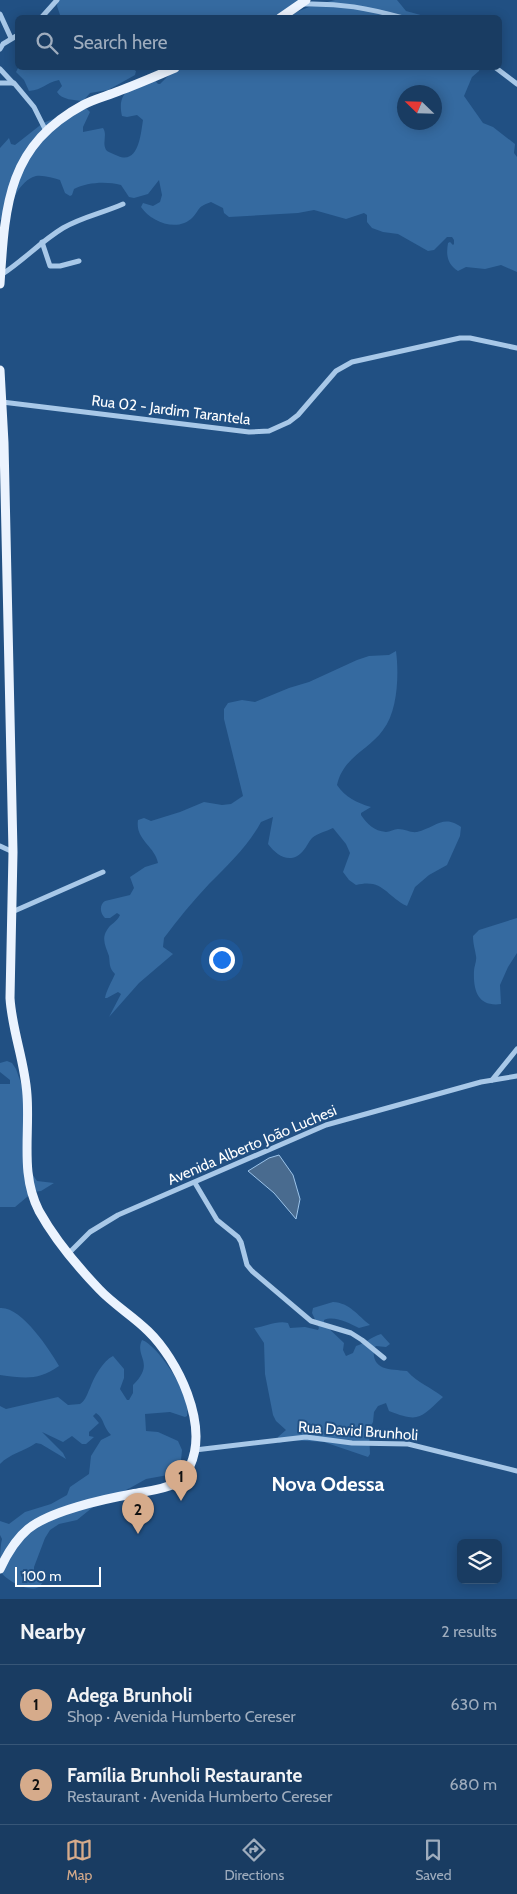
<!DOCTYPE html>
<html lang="en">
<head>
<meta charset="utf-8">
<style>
	:root { --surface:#193c62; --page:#224368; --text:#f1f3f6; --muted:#9fadbe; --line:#375677; --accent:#d6ab8b }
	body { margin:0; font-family:Cabin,sans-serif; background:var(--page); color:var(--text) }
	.controls { position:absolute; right:15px; bottom:15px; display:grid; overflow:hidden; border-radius:8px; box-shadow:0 2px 12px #0003 }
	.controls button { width:45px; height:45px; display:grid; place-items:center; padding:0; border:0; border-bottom:1px solid var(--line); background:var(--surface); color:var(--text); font:25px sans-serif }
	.compass { position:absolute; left:397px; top:85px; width:45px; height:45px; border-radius:50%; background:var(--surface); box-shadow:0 2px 12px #0003; rotate:293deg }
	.scale { position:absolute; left:15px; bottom:12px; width:86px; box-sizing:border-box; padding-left:5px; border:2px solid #fff; border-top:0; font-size:14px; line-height:18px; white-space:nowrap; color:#fff; -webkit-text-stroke:4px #215083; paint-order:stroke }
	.you { position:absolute; left:221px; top:959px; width:18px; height:18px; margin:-12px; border:4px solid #fff; border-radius:50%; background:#1a73e8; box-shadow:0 0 0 8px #1a73e833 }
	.badge { display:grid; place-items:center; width:32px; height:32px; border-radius:50%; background:var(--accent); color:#111; font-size:16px; font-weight:700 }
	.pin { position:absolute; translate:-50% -41px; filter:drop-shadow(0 1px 2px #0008) }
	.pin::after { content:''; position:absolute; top:26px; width:18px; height:15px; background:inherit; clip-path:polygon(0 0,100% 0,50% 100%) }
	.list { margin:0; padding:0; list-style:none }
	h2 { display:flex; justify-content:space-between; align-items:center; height:65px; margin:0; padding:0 20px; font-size:21px }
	h2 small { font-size:16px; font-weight:400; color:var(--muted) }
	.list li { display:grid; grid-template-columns:32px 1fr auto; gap:15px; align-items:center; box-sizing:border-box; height:80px; padding:0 20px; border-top:1px solid var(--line) }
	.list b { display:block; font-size:19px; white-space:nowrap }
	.list p { margin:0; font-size:16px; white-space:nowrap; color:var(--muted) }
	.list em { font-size:16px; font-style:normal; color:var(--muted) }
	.icon { flex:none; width:28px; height:28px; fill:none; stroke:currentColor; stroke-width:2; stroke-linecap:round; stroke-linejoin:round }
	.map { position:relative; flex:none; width:517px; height:1599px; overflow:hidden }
	.search { position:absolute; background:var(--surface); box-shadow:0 2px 12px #0003; left:15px; right:15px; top:15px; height:55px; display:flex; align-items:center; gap:12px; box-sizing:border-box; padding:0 18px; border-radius:8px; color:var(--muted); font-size:19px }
	.sheet { height:225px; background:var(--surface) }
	nav { display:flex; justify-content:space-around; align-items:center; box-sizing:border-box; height:70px; border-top:1px solid var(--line); background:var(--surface); font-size:14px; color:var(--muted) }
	nav a { display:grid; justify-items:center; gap:2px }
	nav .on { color:var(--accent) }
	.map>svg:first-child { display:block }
	.green { fill:#356aa0; fill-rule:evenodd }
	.water { fill:#496b8f; stroke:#9cc4ea }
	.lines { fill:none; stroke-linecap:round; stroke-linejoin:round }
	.minor { stroke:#a8c8e8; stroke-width:5 }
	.primary { stroke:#ebf3fe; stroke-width:9 }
	.labels { text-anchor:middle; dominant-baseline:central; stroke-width:4; stroke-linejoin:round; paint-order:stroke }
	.street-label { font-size:15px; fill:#fff; stroke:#215083 }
	.district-label { font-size:20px; font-weight:bold; fill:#fff; stroke:#215083 }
</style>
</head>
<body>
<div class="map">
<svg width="517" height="1599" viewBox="0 0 517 1599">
	<rect width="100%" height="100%" fill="#215083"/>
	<g class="green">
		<polygon points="58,0 301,0 291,14 309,7 335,0 397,0 406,11 428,17 178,18 167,15 161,18 61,18 57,6"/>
		<path d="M 18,68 L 131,68 L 136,71 L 135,75 L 108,90 L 90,93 L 83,101 C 74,100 62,100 57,92 L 62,86 L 59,80 C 45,83 43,90 29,91 L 24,80 L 16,72 Z"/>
		<path d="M 180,68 L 480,68 L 479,71 L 472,77 L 464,96 L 483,123 L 493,127 L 515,144 L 514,153 L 517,157 L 517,272 L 501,265 L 485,269 L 466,267 L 458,271 C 447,264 446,255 448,243 L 450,242 L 453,245 L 454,244 L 454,240 L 452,237 L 447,237 L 434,250 L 428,251 L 398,234 L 383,232 L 372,228 L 367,222 L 367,215 L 364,213 L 346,219 L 314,210 L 298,213 L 229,217 L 224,213 L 223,208 L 211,202 C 197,207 201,208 193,217 C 178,233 151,222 141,207 L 143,203 L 153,206 L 160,202 L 162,195 L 159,180 L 148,194 L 134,198 L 129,197 L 121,185 C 107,181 87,182 74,189 L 72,195 L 70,196 L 65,193 L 60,180 C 53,178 44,175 36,176 C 19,180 11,205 3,218 L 0,220 L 0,148 L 9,138 L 11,144 L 15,145 L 43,123 L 61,116 L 69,108 L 76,106 L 87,109 L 90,112 L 83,127 L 83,132 L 103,128 C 108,135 101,144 107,151 C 110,153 114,154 118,156 C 139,165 141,132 143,120 L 137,115 L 127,117 L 122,116 C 116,90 134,86 154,79 L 158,84 L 160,84 L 170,74 ZM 404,92 L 434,92 L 434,122 L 404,122 Z"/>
		<path d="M 396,651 C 399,674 398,711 383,730 C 369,750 343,757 337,785 C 345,797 357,803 371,807 L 361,813 L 361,815 C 367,824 374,831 386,832 C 390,832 394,829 398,829 C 405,829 411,833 417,832 C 435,828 443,814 461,827 L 460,836 L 447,865 L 429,875 L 415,887 L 407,906 C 386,896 383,878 356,885 L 349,880 L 343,872 L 350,853 L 346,844 L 333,828 C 327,831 318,833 312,838 C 308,842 307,847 303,851 C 291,865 277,856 268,844 L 273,817 L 261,822 C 248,846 229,864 209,884 C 193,901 178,919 164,938 L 163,947 L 173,954 L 139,983 L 109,1017 L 121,994 L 118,992 L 107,998 L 105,998 C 106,991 112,981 115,974 C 109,968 110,964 109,956 C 106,947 101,939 107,930 C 110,924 117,922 120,915 L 117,913 L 110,918 L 105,918 C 100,913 99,905 105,901 L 130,895 L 134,888 L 130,877 L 145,867 L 158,863 C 155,846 135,840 138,820 L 144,818 L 151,821 L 180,812 L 204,802 L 222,805 L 231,804 L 243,796 L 224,719 L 224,709 L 228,703 L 242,700 L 255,702 L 289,688 L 309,682 L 357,660 L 369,656 L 389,655 Z"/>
		<path d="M 517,918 L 517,953 L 508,967 L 500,985 L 501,1004 C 479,1007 473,992 474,971 C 474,966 477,961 476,956 C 475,949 473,944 473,936 L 479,930 Z"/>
		<polygon points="7,1061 12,1063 16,1069 23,1089 28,1168 37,1181 54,1183 41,1191 33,1192 15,1207 0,1207 0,1084 10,1084 10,1080 0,1072 0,1063"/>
		<path d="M 333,1302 C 350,1303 357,1315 370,1325 L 359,1328 C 349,1323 334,1315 324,1320 L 324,1324 L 344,1343 L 343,1350 L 346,1356 L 353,1353 L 356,1346 C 366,1343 371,1337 381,1334 L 390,1344 L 386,1347 L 376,1346 L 374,1348 C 371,1371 390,1369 407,1371 C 419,1384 429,1386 443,1397 C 420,1418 420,1423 389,1411 L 386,1403 L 378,1406 L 374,1412 L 373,1422 L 369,1430 L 370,1454 L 368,1457 L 324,1442 L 290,1440 L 279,1443 L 277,1441 L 278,1437 L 286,1430 L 276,1421 L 273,1415 L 265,1374 L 264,1343 L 254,1328 C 265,1327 277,1320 288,1323 L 290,1328 L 305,1327 L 318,1330 L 319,1328 L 312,1313 L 313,1308 Z"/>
		<path d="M 0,1308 C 21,1306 50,1350 59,1366 C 38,1381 24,1378 0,1375 Z"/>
		<path d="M 142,1340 C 157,1345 185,1388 187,1404 C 188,1407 187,1412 187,1416 L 185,1417 L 170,1412 L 145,1414 L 146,1431 L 158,1432 L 178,1441 L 182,1450 L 181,1460 L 176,1470 L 168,1475 L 146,1479 L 130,1488 L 98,1503 L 77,1520 L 59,1524 L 50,1530 L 45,1538 L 34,1567 L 34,1573 L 42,1583 C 37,1597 4,1581 0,1570 C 0,1562 0,1547 2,1539 L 0,1535 L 0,1521 L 9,1524 L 25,1512 L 51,1504 L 67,1495 L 70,1487 L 89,1474 L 91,1456 L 101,1440 L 111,1435 C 102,1426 105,1419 96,1413 L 93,1416 L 99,1423 L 89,1432 L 89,1436 L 94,1437 L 86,1444 L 82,1444 L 72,1436 L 63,1442 L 42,1432 L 63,1453 L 66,1459 L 41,1444 L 36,1443 C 25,1451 9,1454 0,1464 L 0,1406 L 6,1409 L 58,1397 L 68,1405 L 80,1404 C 86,1400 87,1394 90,1388 C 94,1377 103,1361 113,1356 L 124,1369 L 124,1378 L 120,1389 L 127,1400 L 129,1400 L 133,1393 L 133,1385 C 156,1362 134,1357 142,1340 Z"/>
	</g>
	<polygon class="water" points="279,1155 293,1175 300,1199 296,1219 274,1193 248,1171 269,1158"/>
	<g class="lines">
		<g class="minor">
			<path d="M 304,4 C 340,3 368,8 403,18"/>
			<polyline points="0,14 11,38"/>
			<polyline points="41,18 57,0"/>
			<polyline points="0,49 3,44 18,35"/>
			<polyline points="496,68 517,84"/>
			<polyline points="0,69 13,83"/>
			<polyline points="0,83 14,83 34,107 46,131"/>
			<polyline points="42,242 50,266 60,266 79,261"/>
			<path d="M 1,275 C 23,261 40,242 63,228 C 82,217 103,213 123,204"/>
			<polyline points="2,402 249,432 269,431 289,422 298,415 336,371 352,362 460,338 470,338 517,348"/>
			<polyline points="0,846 13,852"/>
			<polyline points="12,912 103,872"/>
			<polyline points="492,1080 517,1049"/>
			<polyline points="195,1183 217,1220 238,1237 241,1242 247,1265 252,1271 311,1321 351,1333 362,1340 384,1358"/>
			<polyline points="69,1253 90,1232 118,1215 326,1125 481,1082 517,1076"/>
			<polyline points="195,1450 306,1437 352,1443 408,1444 517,1471"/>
		</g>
		<g class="primary">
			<polyline points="280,18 306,0"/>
			<path d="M 0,284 C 5,206 7,146 83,105 C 94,99 107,96 119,91 C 138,84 156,76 175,68"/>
			<path d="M 0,370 L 4,443 L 13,852 L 10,998 C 12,1031 25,1062 27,1095 C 30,1135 20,1174 39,1211 C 54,1238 77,1266 99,1289 C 114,1305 133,1316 148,1331 C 178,1360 209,1424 190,1466 C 187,1473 183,1479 176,1483 C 163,1490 147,1491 132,1494 C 104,1499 50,1511 28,1529 C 16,1539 7,1554 0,1569"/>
		</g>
	</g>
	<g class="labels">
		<g class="street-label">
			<text transform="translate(171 410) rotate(7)">Rua 02 - Jardim Tarantela</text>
			<text transform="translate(252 1145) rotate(-23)">Avenida Alberto João Luchesi</text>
			<text transform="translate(358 1431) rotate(4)">Rua David Brunholi</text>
		</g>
		<g class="district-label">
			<text x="328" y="1484">Nova Odessa</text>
		</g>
	</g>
</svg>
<div class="controls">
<button><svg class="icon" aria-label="layers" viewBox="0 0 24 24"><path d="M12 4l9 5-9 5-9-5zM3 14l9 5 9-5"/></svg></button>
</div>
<svg class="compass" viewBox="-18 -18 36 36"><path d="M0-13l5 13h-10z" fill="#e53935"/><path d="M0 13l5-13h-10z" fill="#9fadbe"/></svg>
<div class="scale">100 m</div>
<div class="you"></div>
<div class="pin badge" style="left:181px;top:1501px">1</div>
<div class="pin badge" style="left:138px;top:1534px">2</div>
<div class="search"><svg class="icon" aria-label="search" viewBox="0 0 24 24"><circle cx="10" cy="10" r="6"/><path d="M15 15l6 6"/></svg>Search here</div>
</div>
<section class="sheet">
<h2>Nearby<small>2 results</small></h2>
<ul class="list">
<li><span class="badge">1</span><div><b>Adega Brunholi</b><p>Shop · Avenida Humberto Cereser</p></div><em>630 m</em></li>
<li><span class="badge">2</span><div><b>Família Brunholi Restaurante</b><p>Restaurant · Avenida Humberto Cereser</p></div><em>680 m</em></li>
</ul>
</section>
<nav>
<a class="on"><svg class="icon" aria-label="map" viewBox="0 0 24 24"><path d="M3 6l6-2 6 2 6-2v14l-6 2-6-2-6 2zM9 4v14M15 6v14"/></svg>Map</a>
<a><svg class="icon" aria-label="directions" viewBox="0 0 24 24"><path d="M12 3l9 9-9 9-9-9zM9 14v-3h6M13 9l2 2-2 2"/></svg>Directions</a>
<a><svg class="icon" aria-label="saved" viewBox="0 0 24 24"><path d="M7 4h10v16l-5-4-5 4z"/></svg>Saved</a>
</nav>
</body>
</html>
